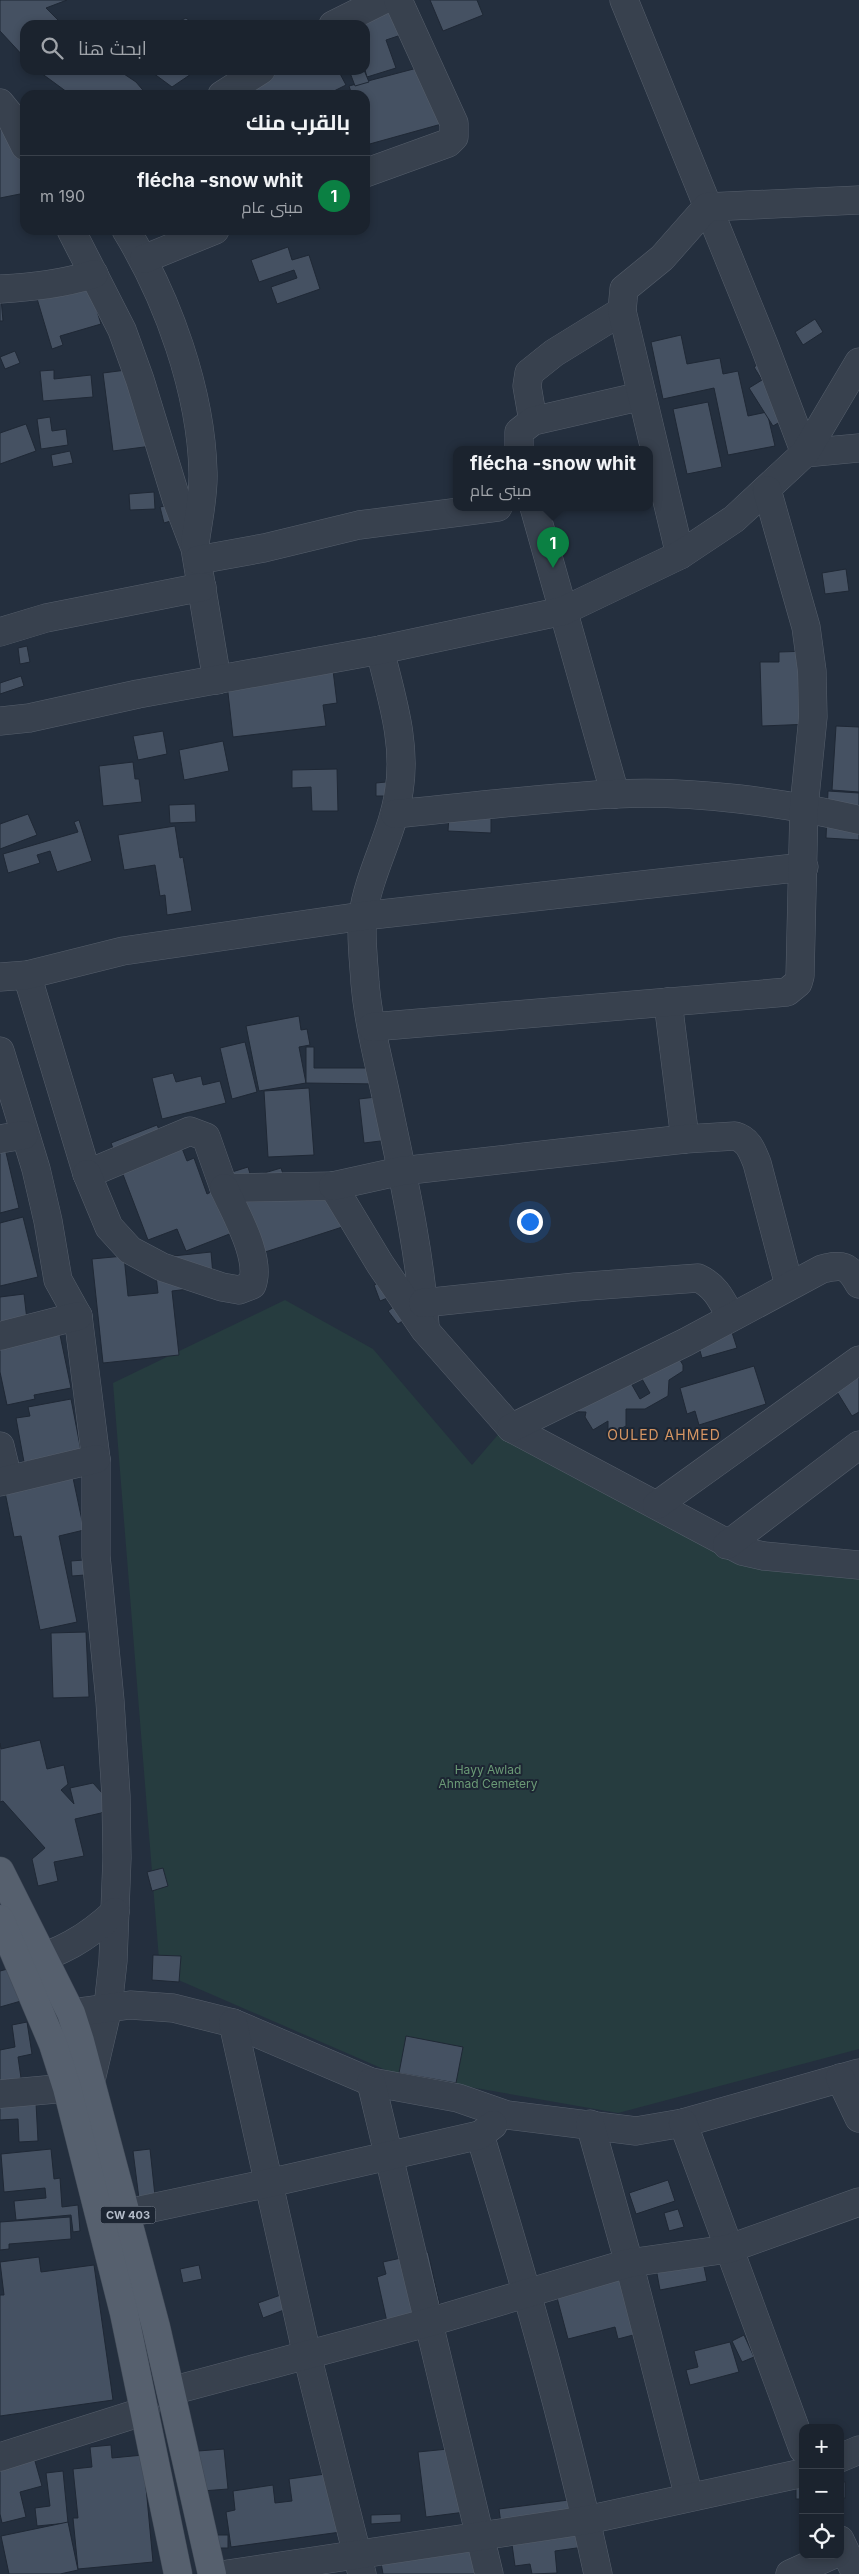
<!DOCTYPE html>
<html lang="ar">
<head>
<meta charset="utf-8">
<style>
	:root { --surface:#1b232e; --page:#242b36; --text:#f1f3f6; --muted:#a0a4aa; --line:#39404a; --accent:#0b8043 }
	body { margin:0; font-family:Inter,Cairo,sans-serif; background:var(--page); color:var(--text); direction:rtl }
	.controls { position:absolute; right:15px; bottom:15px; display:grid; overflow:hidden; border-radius:10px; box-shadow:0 2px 8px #0003 }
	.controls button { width:45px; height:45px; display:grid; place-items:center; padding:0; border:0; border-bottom:1px solid var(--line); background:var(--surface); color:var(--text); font:25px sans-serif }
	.you { position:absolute; left:529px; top:1221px; width:18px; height:18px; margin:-12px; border:4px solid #fff; border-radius:50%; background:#1a73e8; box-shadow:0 0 0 8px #1a73e833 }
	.badge { display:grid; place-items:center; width:32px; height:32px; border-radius:50%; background:var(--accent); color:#fff; font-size:16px; font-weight:700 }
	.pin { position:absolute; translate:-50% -41px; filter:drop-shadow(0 1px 2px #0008) }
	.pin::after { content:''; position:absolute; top:26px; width:18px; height:15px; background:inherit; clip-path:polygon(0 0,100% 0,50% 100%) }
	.popup { position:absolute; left:453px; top:446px; width:200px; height:65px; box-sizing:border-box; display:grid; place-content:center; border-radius:10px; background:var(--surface); filter:drop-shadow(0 1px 4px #0005); font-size:16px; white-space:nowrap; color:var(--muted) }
	.popup b { font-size:19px; color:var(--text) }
	.popup::after { content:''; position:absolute; left:50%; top:100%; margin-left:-10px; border:10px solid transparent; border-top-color:var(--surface) }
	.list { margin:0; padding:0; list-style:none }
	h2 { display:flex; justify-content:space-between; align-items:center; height:65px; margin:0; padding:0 20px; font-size:21px }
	h2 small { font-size:16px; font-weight:400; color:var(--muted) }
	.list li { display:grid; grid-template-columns:32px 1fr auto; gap:15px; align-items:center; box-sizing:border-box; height:80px; padding:0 20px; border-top:1px solid var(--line) }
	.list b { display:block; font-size:19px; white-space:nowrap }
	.list p { margin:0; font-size:16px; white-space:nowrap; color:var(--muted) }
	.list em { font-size:16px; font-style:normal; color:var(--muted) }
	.icon { flex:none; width:28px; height:28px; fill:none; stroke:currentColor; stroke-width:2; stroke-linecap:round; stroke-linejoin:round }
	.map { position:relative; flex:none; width:859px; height:2574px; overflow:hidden; direction:ltr }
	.search { position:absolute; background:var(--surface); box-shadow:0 2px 8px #0003; left:20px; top:20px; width:350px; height:55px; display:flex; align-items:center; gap:12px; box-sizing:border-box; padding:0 18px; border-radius:15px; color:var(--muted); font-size:19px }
	.panel { position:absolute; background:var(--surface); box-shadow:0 2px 8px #0003; left:20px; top:90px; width:350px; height:145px; border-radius:15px; direction:rtl }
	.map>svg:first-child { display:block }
	.green { fill:#263c3f }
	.building { fill:#455162; stroke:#1f2835 }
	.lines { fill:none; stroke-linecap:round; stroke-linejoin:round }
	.minor-casing { stroke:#565f6c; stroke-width:29 }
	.major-casing { stroke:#414a57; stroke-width:29 }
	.minor { stroke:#38414e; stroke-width:28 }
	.major { stroke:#56606e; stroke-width:28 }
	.labels { text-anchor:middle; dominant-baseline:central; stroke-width:4; stroke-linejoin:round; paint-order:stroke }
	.shield { fill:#1d2633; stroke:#878f9c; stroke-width:1 }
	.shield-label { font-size:11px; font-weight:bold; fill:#b4bcc9 }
	.park-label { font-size:12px; fill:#6b9a76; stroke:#1d2633 }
	.neighbourhood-label { font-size:14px; letter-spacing:1px; fill:#d59563; stroke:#1d2633 }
</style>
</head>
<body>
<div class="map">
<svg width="859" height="2574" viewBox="0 0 859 2574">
	<rect width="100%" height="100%" fill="#242f3e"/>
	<polygon class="green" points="285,1300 373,1349 472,1465 502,1430 742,1558 859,1569 859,2049 618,2113 395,2074 160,1972 113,1383"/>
	<g class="building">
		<polygon points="0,0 67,0 46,8 63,25 25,25 25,58 0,31"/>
		<polygon points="373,0 416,30 386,40 396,68 367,77 365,70 365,25 350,25"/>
		<polygon points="430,0 477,0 483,15 443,31"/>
		<polygon points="186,18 195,25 172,25"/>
		<polygon points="440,62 456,120 366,145 365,95 352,95 349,86"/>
		<polygon points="37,70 118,70 136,82 147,95 71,95"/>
		<polygon points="149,70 197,70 172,87"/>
		<polygon points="258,70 338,70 346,85 326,95 210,95"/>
		<polygon points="349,70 364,70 369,82 355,86"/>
		<polygon points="25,116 25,193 0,198 0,121"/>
		<polygon points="288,247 292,260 309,255 320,289 277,304 271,287 297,278 294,270 259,282 251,260"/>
		<polygon points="84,269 101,324 60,336 63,345 52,349 33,285"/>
		<polygon points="0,287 3,321 0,321"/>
		<polygon points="815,319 823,332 803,345 795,332"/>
		<polygon points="681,335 687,364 720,358 723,374 738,371 748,416 767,412 775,446 728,455 714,388 663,399 651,342"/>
		<polygon points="15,351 20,363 5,369 0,357"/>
		<polygon points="765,360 797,412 773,426 749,388 762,380 754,367"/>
		<polygon points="142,368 152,446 113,451 103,373"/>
		<polygon points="54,370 54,379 91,375 93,397 43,401 40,371"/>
		<polygon points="708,402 722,467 687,474 673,409"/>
		<polygon points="50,417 52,431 66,429 68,445 41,449 37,419"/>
		<polygon points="26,424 36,451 0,464 0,433"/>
		<polygon points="70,451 73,463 53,467 51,455"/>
		<polygon points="154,492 155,509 130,510 129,494"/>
		<polygon points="173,504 177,519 164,523 160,507"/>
		<polygon points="846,569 849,591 825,594 822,573"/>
		<polygon points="27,646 30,662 20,664 18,648"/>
		<polygon points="810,651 811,724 762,726 760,662 779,662 779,652"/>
		<polygon points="331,654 337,703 323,705 326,726 233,737 226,675"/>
		<polygon points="21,676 24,686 0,694 0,683"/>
		<polygon points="836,726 859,727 859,792 832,790"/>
		<polygon points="163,731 167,754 138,760 133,736"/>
		<polygon points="223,741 229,771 184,780 179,750"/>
		<polygon points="133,762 135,779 139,779 142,802 103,806 99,766"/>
		<polygon points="337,769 338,811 312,811 311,787 292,788 292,770"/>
		<polygon points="386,782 386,796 376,796 376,783"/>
		<polygon points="828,791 859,793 859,840 826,838"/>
		<polygon points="195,804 196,822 170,823 169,805"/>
		<polygon points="28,814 37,835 0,849 0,824"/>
		<polygon points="449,816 491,818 491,833 448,831"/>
		<polygon points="79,820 92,861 57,872 50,851 37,855 40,863 8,873 3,854 78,832 74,822"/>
		<polygon points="175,826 180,858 183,857 192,911 167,915 165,895 160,896 155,865 124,870 118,835"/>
		<polygon points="299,1016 301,1030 307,1029 310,1045 299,1047 306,1083 259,1091 246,1026"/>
		<polygon points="245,1042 257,1092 232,1099 220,1048"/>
		<polygon points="306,1047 314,1047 314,1068 379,1068 379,1084 306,1083"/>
		<polygon points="173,1073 176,1082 201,1076 203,1085 220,1081 226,1103 162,1119 152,1078"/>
		<polygon points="309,1088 314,1155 268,1157 264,1091"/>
		<polygon points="393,1095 397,1139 364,1143 359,1099"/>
		<polygon points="157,1125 161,1134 180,1143 187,1161 194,1158 207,1194 215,1190 232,1233 186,1251 177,1229 148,1240 111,1143"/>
		<polygon points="4,1144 19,1208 0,1213 0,1145"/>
		<polygon points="248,1167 251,1177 281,1168 289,1192 353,1189 364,1220 262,1253 232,1172"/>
		<polygon points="23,1217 38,1277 0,1286 0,1223"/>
		<polygon points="211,1252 214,1286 172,1291 179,1355 103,1363 92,1259 124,1256 128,1296 158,1293 154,1258"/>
		<polygon points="401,1275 407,1290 380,1301 374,1285"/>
		<polygon points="24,1294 27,1320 0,1322 0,1297"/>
		<polygon points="402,1301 411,1315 398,1324 388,1311"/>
		<polygon points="729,1323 737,1348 702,1358 695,1333"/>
		<polygon points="59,1330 71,1388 34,1395 35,1399 7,1405 0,1372 0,1341"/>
		<polygon points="670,1343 683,1365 683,1371 669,1380 668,1396 645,1409 626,1409 626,1426 616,1431 608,1431 608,1421 593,1430 585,1417 586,1412 538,1411 632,1380 632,1385 640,1399 650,1393 633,1363"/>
		<polygon points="859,1354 859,1412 852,1416 826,1374"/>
		<polygon points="754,1366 766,1404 699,1425 695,1411 687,1414 680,1388"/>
		<polygon points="71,1399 81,1451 24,1462 16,1418 30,1416 28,1407"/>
		<polygon points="73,1478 84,1530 59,1536 77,1622 40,1630 21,1536 14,1537 5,1492"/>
		<polygon points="84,1560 85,1575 72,1576 71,1561"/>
		<polygon points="86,1632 89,1697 53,1698 51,1633"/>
		<polygon points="40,1740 47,1769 64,1765 68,1784 61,1790 74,1804 70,1788 93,1783 112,1804 101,1813 75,1819 84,1856 54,1862 58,1881 38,1886 32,1859 45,1848 3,1801 0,1802 0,1743 1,1749"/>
		<polygon points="163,1868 168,1886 152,1891 147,1872"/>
		<polygon points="153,1955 181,1956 179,1982 152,1980"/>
		<polygon points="19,1966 28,1999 0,2007 0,1971"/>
		<polygon points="27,2022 32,2054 18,2057 21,2078 0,2082 0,2050 15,2047 12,2025"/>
		<polygon points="406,2036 463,2047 456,2083 399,2073"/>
		<polygon points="36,2103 38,2141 19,2142 18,2119 0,2120 0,2105"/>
		<polygon points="51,2149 54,2179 60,2178 62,2207 78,2205 80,2231 73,2232 71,2215 16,2220 14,2201 46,2198 45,2188 4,2192 1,2154"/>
		<polygon points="150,2149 155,2196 139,2199 133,2151"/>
		<polygon points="668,2180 675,2201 636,2214 629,2193"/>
		<polygon points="678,2209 684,2227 669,2231 664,2213"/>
		<polygon points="70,2217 71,2239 9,2244 9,2249 0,2250 0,2222"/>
		<polygon points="699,2243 707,2281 660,2290 653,2252"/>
		<polygon points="428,2252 441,2310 387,2322 377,2277 386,2274 383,2262"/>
		<polygon points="39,2257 41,2272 94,2265 113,2400 0,2416 0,2295 4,2295 0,2262"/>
		<polygon points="199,2265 202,2279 183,2283 180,2269"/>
		<polygon points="636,2269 652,2330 618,2339 615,2327 568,2339 555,2290"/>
		<polygon points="292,2291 297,2305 263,2318 258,2303"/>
		<polygon points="744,2335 754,2357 742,2362 732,2341"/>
		<polygon points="730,2342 739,2372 690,2385 686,2370 698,2367 694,2351"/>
		<polygon points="112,2413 33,2454 42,2486 20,2492 26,2517 2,2523 0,2514 0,2442"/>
		<polygon points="111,2445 112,2458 143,2455 153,2562 78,2569 73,2518 78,2518 73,2469 92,2467 90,2447"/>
		<polygon points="224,2449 228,2489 202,2491 198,2451"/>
		<polygon points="448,2449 481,2510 426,2517 418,2452"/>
		<rect x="796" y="2467" width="7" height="32"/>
		<polygon points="63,2471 68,2523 37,2526 35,2508 50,2506 46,2473"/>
		<polygon points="340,2472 348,2531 231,2547 226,2512 235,2510 233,2491 273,2485 275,2503 292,2501 289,2479"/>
		<rect x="840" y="2482" width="5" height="16"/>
		<polygon points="584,2498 591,2546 555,2551 557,2573 532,2574 530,2564 515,2566 510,2530 502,2531 499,2509"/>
		<polygon points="401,2514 401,2522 371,2524 371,2515"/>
		<polygon points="68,2522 78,2570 60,2574 9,2574 1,2536"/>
		<polygon points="476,2522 490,2574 383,2574 377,2540"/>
		<rect x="217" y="2535" width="11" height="13"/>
	</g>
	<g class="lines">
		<defs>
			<g id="minor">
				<polyline points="624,0 764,345 805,453 859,448"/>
				<polyline points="333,25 383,0"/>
				<polyline points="222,95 261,70"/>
				<polyline points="0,103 9,114 25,146"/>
				<polyline points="365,173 448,143 454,137 454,123 398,0"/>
				<polyline points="71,230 122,330 140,380 176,498 195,548 217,680"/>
				<path d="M 126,230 C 168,299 201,391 203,472 C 204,496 198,520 195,544"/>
				<polyline points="144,259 215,230"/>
				<path d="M 0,289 C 33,287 62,284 94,274"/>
				<polyline points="533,421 527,386 529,373 554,353 622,311"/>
				<polyline points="519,449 519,432 533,421 642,396"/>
				<polyline points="534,507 615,794"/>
				<polyline points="680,555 622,311 624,289 662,258 707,207 859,200"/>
				<polyline points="198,560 264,548 359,525 498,507"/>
				<polyline points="0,632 46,618 202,587"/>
				<path d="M 380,650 C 391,696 407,743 399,791 C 393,834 369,872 363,915 C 360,934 364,963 365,983 C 368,1019 377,1055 385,1091 C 401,1168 420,1248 425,1326"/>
				<polyline points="0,721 29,718 138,694 380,650 563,611 680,555 734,519 805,453 859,362"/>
				<path d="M 395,814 C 468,807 541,798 614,794 C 692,790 784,802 859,820"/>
				<polyline points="27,975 87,1174 190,1131 206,1137 224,1188 333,1186 380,1264 425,1330 511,1428 742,1551 764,1556 859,1565"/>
				<polyline points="0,977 27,975 123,951 363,916 804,867"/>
				<polyline points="668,1002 685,1139"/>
				<polyline points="372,1027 787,992 798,983 800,976 804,807 813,717 812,671 806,627 767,490"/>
				<polyline points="0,1051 36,1169 48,1221 58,1280 78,1316 96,1459 96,1556 110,1701 116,1796 117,1858 113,1961 108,2007 91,2080"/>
				<polyline points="0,1139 24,1135"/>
				<path d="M 87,1174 L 109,1227 L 130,1250 L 162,1267 L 222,1287 L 239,1290 L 252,1285 C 262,1258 235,1213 224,1188"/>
				<path d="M 333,1186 L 401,1171 L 685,1139 L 735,1136 C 749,1140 752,1151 757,1163 L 789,1285"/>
				<path d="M 423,1303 L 575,1287 L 698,1278 C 716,1286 722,1301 731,1317"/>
				<polyline points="0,1336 78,1316"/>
				<path d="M 511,1428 L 686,1342 L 822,1269 C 843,1264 848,1265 859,1284"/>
				<polyline points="0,1446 8,1479"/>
				<polyline points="0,1482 96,1459"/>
				<polyline points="657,1505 859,1360"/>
				<polyline points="727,1545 859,1445"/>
				<path d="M 22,1964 C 60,1953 86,1939 115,1912"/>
				<polyline points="47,2019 71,2013 130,2005 173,2008 233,2023 371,2082 458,2098 507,2115 636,2131 683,2123 859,2073"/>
				<polyline points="233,2023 307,2355 362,2574"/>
				<polyline points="840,2078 859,2118"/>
				<polyline points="371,2082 489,2574"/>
				<polyline points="0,2094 67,2088"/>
				<polyline points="683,2123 803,2449"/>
				<polyline points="590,2124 629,2263 689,2497"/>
				<path d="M 480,2135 C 524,2280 566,2426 598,2574"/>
				<polyline points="128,2213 269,2183 480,2135 493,2125"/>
				<polyline points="171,2391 430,2322 629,2263 728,2249 859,2202"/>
				<polyline points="0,2457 145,2411"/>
				<polyline points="840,2458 859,2450"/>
				<polyline points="840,2540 856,2574"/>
				<polyline points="228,2574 587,2520 803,2473"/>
				<polyline points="790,2574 832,2555"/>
			</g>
			<g id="major">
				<polyline points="0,1871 71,2013 80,2041 156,2327 212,2574"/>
				<polyline points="0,1919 53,2044 67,2088 124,2313 178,2574"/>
			</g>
		</defs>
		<use href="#minor" class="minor-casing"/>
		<use href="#major" class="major-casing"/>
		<use href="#minor" class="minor"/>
		<use href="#major" class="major"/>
	</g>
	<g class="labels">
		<rect class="shield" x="100.5" y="2206.5" width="55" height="17" rx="4"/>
		<g class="shield-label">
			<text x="128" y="2215">CW 403</text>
		</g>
		<g class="park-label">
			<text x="488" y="1769">Hayy Awlad<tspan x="488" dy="14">Ahmad Cemetery</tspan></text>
		</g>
		<g class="neighbourhood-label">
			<text x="664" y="1434">OULED AHMED</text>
		</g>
	</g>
</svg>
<div class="controls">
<button>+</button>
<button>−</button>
<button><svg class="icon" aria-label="locate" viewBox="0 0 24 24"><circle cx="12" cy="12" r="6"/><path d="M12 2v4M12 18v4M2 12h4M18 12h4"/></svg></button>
</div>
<div class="you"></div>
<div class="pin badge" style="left:553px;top:568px">1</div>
<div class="popup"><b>flécha -snow whit</b>مبنى عام</div>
<div class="search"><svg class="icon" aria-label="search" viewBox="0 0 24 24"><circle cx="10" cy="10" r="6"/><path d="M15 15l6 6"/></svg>ابحث هنا</div>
<section class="panel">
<h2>بالقرب منك<small></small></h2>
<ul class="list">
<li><span class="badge">1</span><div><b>flécha -snow whit</b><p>مبنى عام</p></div><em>190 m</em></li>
</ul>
</section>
</div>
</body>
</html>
